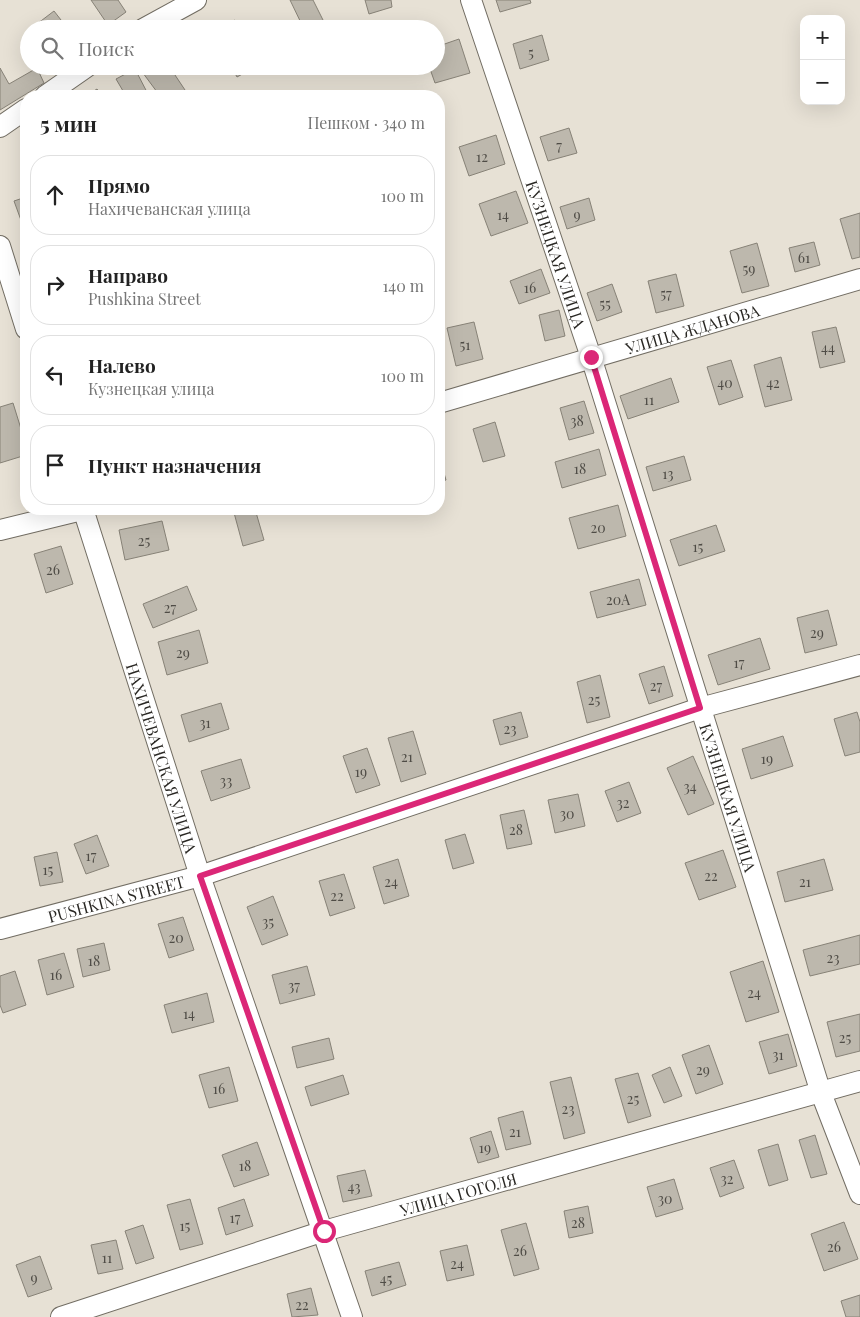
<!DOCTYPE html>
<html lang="ru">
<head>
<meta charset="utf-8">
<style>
	:root { --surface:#fff; --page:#f2f2f2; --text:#222; --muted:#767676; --line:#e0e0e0 }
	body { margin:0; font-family:"Playfair Display",serif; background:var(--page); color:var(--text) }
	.controls { position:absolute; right:15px; top:15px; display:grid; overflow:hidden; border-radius:10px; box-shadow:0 5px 20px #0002 }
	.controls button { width:45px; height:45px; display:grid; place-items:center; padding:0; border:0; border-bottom:1px solid var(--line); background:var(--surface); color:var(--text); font:25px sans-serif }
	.stop { position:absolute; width:15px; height:15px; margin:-11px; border:4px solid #db2777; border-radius:50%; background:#fff }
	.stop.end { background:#db2777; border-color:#fff; box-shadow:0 1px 5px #0008 }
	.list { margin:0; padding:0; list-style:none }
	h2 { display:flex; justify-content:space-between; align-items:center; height:65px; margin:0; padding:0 20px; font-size:21px }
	h2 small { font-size:16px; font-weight:400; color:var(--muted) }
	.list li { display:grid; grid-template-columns:32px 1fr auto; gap:15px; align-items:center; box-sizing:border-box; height:80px; margin:0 10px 10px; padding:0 10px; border:1px solid var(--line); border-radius:20px }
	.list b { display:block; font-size:19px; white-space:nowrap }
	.list p { margin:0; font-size:16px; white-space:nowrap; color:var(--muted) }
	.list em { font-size:16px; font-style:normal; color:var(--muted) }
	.icon { flex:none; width:28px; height:28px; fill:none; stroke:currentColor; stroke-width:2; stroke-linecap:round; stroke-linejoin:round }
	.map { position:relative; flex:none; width:860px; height:1317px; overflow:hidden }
	.search { position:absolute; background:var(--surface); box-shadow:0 5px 20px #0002; left:20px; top:20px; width:425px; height:55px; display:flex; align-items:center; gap:12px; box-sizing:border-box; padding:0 18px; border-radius:28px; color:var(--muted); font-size:19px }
	.panel { position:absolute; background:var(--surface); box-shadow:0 5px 20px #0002; left:20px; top:90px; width:425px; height:425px; border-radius:20px }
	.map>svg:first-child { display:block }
	.building { fill:#bdb8ad; stroke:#878277 }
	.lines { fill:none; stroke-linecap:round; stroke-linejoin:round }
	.street-casing { stroke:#726d63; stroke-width:22 }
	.street { stroke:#fff; stroke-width:20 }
	.route { stroke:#db2777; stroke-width:6 }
	.labels { text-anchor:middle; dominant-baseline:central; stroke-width:4.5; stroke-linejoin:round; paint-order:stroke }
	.number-label { font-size:14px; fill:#4f4c46 }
	.street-label { font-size:16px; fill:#2a2824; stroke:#fff }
</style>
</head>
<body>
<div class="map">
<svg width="860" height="1317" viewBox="0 0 860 1317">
	<rect width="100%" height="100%" fill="#e7e1d5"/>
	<g class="building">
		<polygon points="91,0 118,0 126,12 108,25"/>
		<polygon points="290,0 313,0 324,22 309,29 304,29"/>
		<polygon points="365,0 391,0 392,7 369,14"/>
		<polygon points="496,0 530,0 531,3 500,12"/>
		<polygon points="54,11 68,29 35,29 33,27"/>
		<polygon points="235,20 240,29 219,29"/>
		<polygon points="542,35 549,60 520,69 513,44"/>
		<polygon points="459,39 470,73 435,83 429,66 436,66 436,47"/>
		<polygon points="144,66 169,66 187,93 183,96 160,96 140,69"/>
		<polygon points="231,66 257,66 237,77"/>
		<polygon points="0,68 9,84 37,68 44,83 0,110"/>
		<polygon points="135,69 149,96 126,96 116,79"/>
		<polygon points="97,89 102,96 86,96"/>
		<polygon points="569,128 577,153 548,161 540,137"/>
		<polygon points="496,135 505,164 469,176 459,147"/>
		<polygon points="516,191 528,223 491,236 479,204"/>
		<polygon points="26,197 26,221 22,223 14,201"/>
		<polygon points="589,198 595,220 567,229 560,207"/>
		<polygon points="860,213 860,257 852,259 840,219"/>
		<polygon points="814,242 820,265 795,272 789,248"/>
		<polygon points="757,243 769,286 742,293 730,251"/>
		<polygon points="541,269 550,293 519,304 510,281"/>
		<polygon points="676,274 684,306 656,313 648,281"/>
		<polygon points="612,284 622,312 597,321 587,293"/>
		<polygon points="559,310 565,336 545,341 539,315"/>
		<polygon points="474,322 483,359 456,366 447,328"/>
		<polygon points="836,327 845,362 820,368 812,332"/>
		<polygon points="781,357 792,400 765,407 754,365"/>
		<polygon points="731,360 743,397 719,405 707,367"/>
		<polygon points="671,378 679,402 628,419 620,396"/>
		<polygon points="584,401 594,433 569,440 560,408"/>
		<polygon points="13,403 26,445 26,455 0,463 0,407"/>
		<polygon points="495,422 505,456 483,462 473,429"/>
		<polygon points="599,449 606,475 562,488 555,462"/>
		<polygon points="439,456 446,480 439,482"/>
		<polygon points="684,456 691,480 653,491 646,467"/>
		<polygon points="618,505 626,536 578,549 569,518"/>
		<polygon points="233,509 255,509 264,540 243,546"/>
		<polygon points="162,521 169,550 125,560 119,530"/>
		<polygon points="716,525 725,551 679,566 670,540"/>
		<polygon points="61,546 73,584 46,593 34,554"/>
		<polygon points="639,579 646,605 597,618 590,592"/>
		<polygon points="187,586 197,610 153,628 143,604"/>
		<polygon points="828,610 837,645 805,653 797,618"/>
		<polygon points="199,630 208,663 167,675 158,642"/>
		<polygon points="760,638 770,669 718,685 708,655"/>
		<polygon points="664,666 673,696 649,704 639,674"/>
		<polygon points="600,675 610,717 587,723 577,682"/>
		<polygon points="221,703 229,729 189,742 181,715"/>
		<polygon points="521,712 528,737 500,745 493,720"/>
		<polygon points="857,712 860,722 860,752 845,756 834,719"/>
		<polygon points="413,731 426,774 401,782 388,738"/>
		<polygon points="783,736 793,766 751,779 742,749"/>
		<polygon points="367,748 380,785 356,793 343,756"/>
		<polygon points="693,756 714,804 688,815 667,768"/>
		<polygon points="241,759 250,788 211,801 201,771"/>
		<polygon points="629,782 641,813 617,822 605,791"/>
		<polygon points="578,794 585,826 555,833 548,800"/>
		<polygon points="524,810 532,844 507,849 500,815"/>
		<polygon points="465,834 474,863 453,869 445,840"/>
		<polygon points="97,835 109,866 86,874 74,844"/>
		<polygon points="723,850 736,887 699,900 685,863"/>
		<polygon points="57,852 63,882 40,886 34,857"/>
		<polygon points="398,859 409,896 384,904 373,867"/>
		<polygon points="824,859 833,890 785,902 777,872"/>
		<polygon points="344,874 355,908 330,916 319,881"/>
		<polygon points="273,896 288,935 262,945 247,907"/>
		<polygon points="183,917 194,950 169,958 158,924"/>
		<polygon points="860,935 860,964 810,976 803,950"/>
		<polygon points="104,943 110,970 83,977 77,949"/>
		<polygon points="64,953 74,987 47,995 38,960"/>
		<polygon points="763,961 779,1012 746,1022 730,972"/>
		<polygon points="307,966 315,995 280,1004 272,975"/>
		<polygon points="15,971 26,1005 3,1013 0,1005 0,976"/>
		<polygon points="207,993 214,1022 172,1033 164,1005"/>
		<polygon points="860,1014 860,1051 836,1057 827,1022"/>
		<polygon points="788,1034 797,1066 769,1074 759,1042"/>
		<polygon points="329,1038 334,1059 297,1068 292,1047"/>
		<polygon points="709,1045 723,1084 696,1094 682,1055"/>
		<polygon points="229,1067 238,1101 209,1108 199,1075"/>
		<polygon points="670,1067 682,1096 664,1103 652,1075"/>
		<polygon points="638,1073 651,1116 628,1123 615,1079"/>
		<polygon points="343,1075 349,1094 311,1106 305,1087"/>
		<polygon points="571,1077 585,1133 564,1139 550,1082"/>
		<polygon points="523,1111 531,1144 506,1150 498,1118"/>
		<polygon points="491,1131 499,1157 478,1163 470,1138"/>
		<polygon points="815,1135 827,1174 811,1178 799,1140"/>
		<polygon points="257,1142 269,1175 234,1187 222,1155"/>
		<polygon points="778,1144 788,1180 769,1186 758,1150"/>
		<polygon points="734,1160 744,1188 720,1197 710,1168"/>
		<polygon points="365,1170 372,1196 343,1202 337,1176"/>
		<polygon points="674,1179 683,1209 656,1217 647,1187"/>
		<polygon points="190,1199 203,1244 180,1250 167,1205"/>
		<polygon points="244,1199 253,1226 226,1235 218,1208"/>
		<polygon points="588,1206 593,1233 569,1238 564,1211"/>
		<polygon points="844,1222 858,1259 824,1271 811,1234"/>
		<polygon points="526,1223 539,1269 514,1276 501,1230"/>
		<polygon points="143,1225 154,1258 136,1264 125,1231"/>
		<polygon points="116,1240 123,1269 98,1274 91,1245"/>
		<polygon points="467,1245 474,1275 447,1281 440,1251"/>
		<polygon points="40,1256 52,1289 28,1297 16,1265"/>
		<polygon points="399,1262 406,1285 372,1296 365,1271"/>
		<polygon points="311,1288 318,1315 292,1317 287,1294"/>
		<polygon points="860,1295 860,1317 846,1317 841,1301"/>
	</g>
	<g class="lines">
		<defs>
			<g id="street">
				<path id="s1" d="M 471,0 L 591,357 L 821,1093 L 860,1194"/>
				<polyline points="143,29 196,0"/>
				<polyline points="45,96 88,66"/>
				<polyline points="0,127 26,109"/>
				<polyline points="0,246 26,329"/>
				<path id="s2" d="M 439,403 L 860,279"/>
				<path id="s3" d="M 83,509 L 200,876 L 352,1317"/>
				<polyline points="0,530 86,509"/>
				<path id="s4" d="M 0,929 L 200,876 L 700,708 L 860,665"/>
				<path id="s5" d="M 61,1317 L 324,1231 L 860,1081"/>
			</g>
		</defs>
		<use href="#street" class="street-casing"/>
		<use href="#street" class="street"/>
	</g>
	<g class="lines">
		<polyline class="route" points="324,1231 200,876 700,708 591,357"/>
	</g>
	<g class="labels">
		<g class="number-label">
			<text x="531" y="52">5</text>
			<text x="559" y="145">7</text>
			<text x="482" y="156">12</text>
			<text x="503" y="214">14</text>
			<text x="577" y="214">9</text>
			<text x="804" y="257">61</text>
			<text x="749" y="268">59</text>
			<text x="530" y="287">16</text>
			<text x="666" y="293">57</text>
			<text x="605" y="303">55</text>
			<text x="465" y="344">51</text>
			<text x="828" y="347">44</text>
			<text x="725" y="382">40</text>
			<text x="773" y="382">42</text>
			<text x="649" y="399">11</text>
			<text x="577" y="420">38</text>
			<text x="580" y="468">18</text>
			<text x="668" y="473">13</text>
			<text x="598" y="527">20</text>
			<text x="144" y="540">25</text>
			<text x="698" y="546">15</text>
			<text x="53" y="569">26</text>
			<text x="618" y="599">20А</text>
			<text x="170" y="607">27</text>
			<text x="817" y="632">29</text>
			<text x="183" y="652">29</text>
			<text x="739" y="662">17</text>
			<text x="656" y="685">27</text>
			<text x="594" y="699">25</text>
			<text x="205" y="722">31</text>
			<text x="510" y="728">23</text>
			<text x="407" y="756">21</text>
			<text x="767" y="758">19</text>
			<text x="361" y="771">19</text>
			<text x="226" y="780">33</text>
			<text x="690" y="786">34</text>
			<text x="623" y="802">32</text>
			<text x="567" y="813">30</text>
			<text x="516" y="829">28</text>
			<text x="91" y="855">17</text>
			<text x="48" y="869">15</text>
			<text x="711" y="875">22</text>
			<text x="391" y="881">24</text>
			<text x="805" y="881">21</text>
			<text x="337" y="895">22</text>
			<text x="268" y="921">35</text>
			<text x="176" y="937">20</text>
			<text x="833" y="957">23</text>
			<text x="94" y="960">18</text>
			<text x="56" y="974">16</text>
			<text x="294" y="985">37</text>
			<text x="754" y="992">24</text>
			<text x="189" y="1013">14</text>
			<text x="845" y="1037">25</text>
			<text x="778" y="1054">31</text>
			<text x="703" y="1069">29</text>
			<text x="219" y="1088">16</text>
			<text x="633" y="1098">25</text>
			<text x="568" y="1108">23</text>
			<text x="515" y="1131">21</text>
			<text x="485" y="1147">19</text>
			<text x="245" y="1165">18</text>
			<text x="727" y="1178">32</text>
			<text x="354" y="1186">43</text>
			<text x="665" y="1198">30</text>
			<text x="235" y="1217">17</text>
			<text x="578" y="1222">28</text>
			<text x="185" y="1225">15</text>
			<text x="834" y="1246">26</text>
			<text x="520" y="1250">26</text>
			<text x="107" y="1257">11</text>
			<text x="457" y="1263">24</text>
			<text x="34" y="1277">9</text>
			<text x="386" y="1278">45</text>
			<text x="302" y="1304">22</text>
		</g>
		<g class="street-label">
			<text stroke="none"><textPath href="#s1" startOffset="268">КУЗНЕЦКАЯ УЛИЦА</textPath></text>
			<text stroke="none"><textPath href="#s2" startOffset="264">УЛИЦА ЖДАНОВА</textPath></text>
			<text stroke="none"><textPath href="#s3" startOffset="261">НАХИЧЕВАНСКАЯ УЛИЦА</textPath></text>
			<text stroke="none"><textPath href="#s1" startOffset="838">КУЗНЕЦКАЯ УЛИЦА</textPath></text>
			<text stroke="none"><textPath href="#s4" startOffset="120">PUSHKINA STREET</textPath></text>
			<text stroke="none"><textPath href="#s5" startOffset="416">УЛИЦА ГОГОЛЯ</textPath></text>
		</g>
	</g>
</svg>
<div class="controls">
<button>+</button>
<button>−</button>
</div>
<div class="stop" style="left:324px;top:1231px"></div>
<div class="stop end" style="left:591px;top:357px"></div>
<div class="search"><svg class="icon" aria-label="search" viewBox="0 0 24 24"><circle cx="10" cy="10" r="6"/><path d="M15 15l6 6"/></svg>Поиск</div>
<section class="panel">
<h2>5 мин<small>Пешком · 340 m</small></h2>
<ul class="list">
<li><svg class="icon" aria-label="ahead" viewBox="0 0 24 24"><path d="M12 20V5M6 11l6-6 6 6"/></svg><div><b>Прямо</b><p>Нахичеванская улица</p></div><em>100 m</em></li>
<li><svg class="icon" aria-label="right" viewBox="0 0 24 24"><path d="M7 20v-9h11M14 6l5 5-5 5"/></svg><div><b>Направо</b><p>Pushkina Street</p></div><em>140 m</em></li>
<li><svg class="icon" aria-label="left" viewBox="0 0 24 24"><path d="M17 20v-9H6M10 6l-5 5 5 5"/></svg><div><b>Налево</b><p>Кузнецкая улица</p></div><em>100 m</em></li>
<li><svg class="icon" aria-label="arrive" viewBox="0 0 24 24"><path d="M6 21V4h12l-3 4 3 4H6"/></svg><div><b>Пункт назначения</b></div></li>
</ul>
</section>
</div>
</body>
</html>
